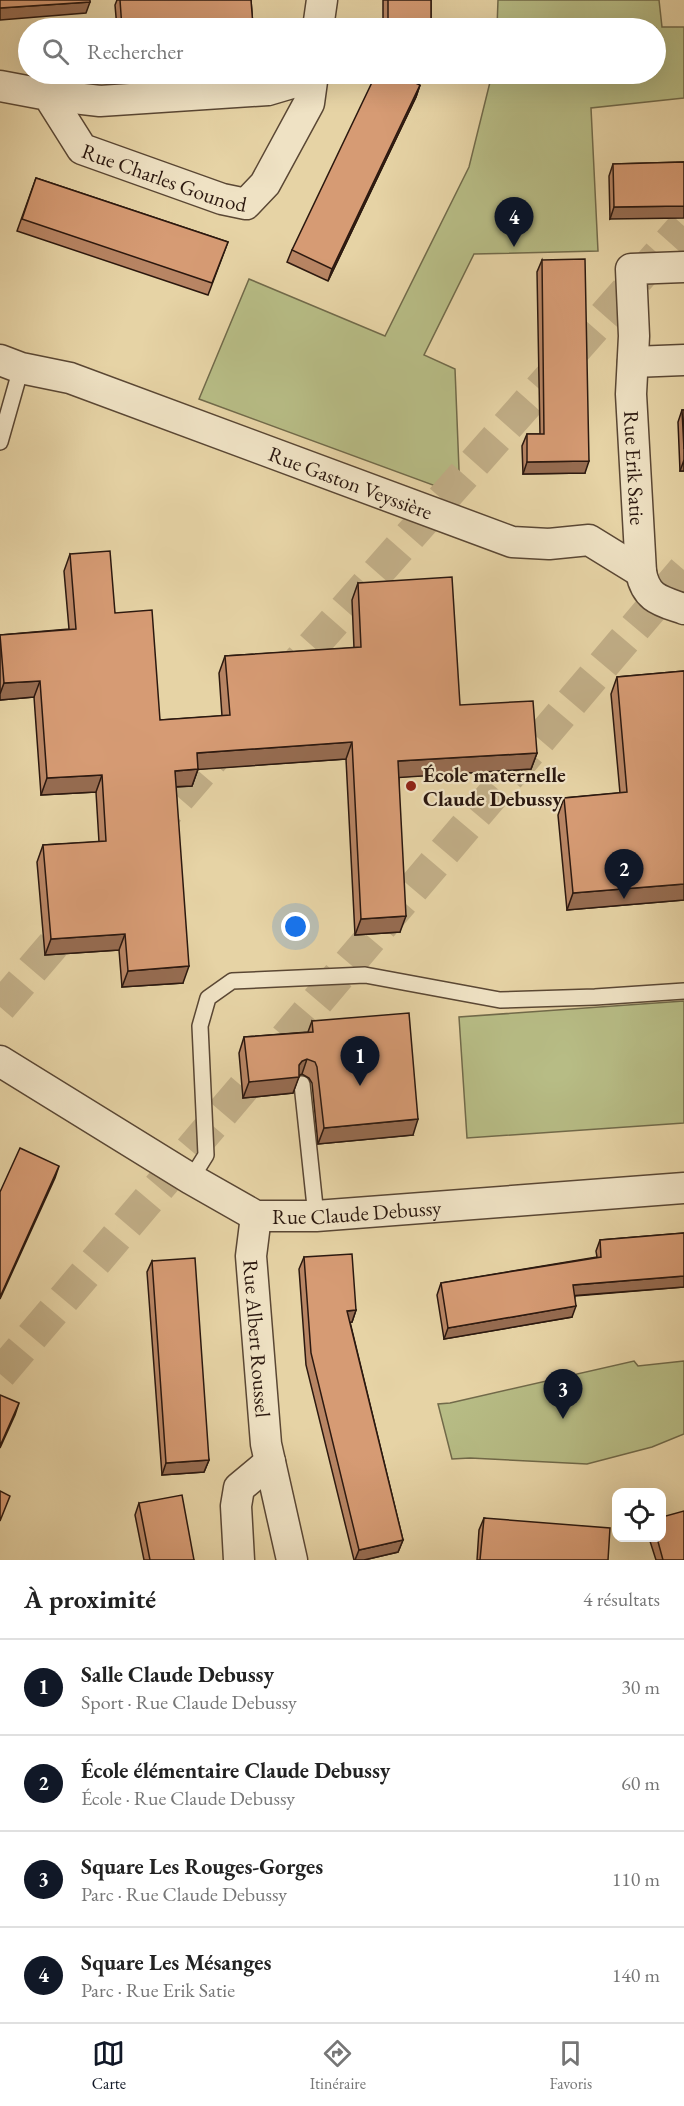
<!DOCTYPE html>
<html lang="fr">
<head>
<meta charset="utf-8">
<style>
	:root { --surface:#fff; --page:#f6f6f6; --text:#222; --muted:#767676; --line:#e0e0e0; --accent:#111827 }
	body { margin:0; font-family:"EB Garamond",serif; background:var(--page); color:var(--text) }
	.controls { position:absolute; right:18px; bottom:18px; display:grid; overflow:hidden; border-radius:12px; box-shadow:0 6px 24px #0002 }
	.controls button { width:54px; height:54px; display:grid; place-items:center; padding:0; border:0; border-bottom:2px solid var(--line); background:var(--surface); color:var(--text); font:30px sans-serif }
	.you { position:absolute; left:296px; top:927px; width:21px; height:21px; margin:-15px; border:4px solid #fff; border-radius:50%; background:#1a73e8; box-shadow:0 0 0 9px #1a73e833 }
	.badge { display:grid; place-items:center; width:39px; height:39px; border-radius:50%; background:var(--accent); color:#fff; font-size:20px; font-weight:700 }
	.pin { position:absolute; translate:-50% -50px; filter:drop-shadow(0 2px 3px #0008) }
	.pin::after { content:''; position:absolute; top:32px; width:21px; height:18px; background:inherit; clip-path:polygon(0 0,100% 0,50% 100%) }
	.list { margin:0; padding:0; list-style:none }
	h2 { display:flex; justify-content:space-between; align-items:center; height:78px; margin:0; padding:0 24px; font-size:26px }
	h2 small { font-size:20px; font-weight:400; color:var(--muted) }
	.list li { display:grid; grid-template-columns:39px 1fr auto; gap:18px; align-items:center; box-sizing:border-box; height:96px; padding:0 24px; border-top:2px solid var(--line) }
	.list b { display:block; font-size:22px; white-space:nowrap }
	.list p { margin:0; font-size:20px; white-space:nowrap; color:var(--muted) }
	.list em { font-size:20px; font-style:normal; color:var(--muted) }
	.icon { flex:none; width:33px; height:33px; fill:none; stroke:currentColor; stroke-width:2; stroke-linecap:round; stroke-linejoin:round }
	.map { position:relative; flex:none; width:684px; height:1560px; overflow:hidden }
	.search { position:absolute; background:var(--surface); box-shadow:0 6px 24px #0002; left:18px; right:18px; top:18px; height:66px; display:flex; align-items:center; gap:15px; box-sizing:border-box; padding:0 21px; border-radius:33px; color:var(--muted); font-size:22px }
	.sheet { height:462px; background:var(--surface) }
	nav { display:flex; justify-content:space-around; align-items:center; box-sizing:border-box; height:84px; border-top:2px solid var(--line); background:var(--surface); font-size:16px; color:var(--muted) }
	nav a { display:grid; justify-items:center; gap:3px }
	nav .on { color:var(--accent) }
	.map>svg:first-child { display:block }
	.green { fill:#b7bc85; stroke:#716a4a; stroke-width:1.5 }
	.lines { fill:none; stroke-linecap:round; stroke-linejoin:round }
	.highway-tunnel { stroke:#c1ae87; stroke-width:33; stroke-dasharray:33 16; stroke-linecap:butt }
	.lane-casing { stroke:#5a4734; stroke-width:18 }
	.street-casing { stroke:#5a4734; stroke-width:33 }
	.lane { stroke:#efe2c4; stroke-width:15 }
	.street { stroke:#efe2c4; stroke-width:30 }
	.wall { fill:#b88564; stroke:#2b180f; stroke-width:1.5 }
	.shaded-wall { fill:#966c51; stroke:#2b180f; stroke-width:1.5 }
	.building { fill:#d69b74; stroke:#2b180f; stroke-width:1.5 }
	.poi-dot { fill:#8f2418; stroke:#efe2c4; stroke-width:2 }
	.labels { text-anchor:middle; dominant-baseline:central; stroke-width:4.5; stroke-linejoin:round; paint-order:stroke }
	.street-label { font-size:21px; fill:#2b180f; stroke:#efe2c4 }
	.poi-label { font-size:21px; font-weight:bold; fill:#2b180f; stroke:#efe2c4; text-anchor:start }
</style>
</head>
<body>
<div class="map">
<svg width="684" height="1560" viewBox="0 0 684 1560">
	<rect width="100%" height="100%" fill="#e6d3a5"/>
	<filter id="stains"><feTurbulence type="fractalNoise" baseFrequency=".00333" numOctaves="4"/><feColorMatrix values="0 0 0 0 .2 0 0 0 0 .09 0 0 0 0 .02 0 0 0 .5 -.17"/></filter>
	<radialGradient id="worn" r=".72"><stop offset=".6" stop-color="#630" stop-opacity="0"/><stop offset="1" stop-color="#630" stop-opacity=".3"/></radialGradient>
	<g class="green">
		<polygon points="498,0 659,0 662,27 684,27 684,98 591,108 598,251 474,254 424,355 455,369 460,495 199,399 249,279 385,336 469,167 492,74 656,74 656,28 497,28"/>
		<polygon points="684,1001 684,1123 467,1138 459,1017"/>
		<polygon points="634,1361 638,1366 684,1361 684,1434 652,1447 587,1464 470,1458 452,1459 438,1404 450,1403"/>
	</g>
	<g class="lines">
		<g class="highway-tunnel">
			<polyline points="280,683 684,226"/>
			<polyline points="147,835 233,735"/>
			<polyline points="0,1007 73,922"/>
			<polyline points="0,1374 684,570"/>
		</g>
		<defs>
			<g id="lane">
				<polyline points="0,442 21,368"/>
				<polyline points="302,1084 316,1216"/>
				<polyline points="191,1179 206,1155 200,1026 208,998 232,981 365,975 500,1000 595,997 684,991"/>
			</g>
			<g id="street">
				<polyline points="318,28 322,0"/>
				<path id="s1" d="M 0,86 L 48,95 L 82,149 L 222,199 L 246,204 L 265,184 L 309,103 L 313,74"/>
				<polyline points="48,95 100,101 268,90 295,82 306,74"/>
				<path id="s2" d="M 684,267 L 631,269 L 634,336 L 631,394 L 641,572 C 646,599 661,601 684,609"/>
				<path id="s3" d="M 0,360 L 21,368 L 70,378 L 512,542 L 549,544 L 589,540 L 641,572"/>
				<polyline points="633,362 684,360"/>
				<path id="s4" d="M 0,1061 L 191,1179 L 256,1216 L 316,1216 L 684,1188"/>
				<path id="s5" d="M 256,1216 L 251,1256 L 266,1444 L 292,1560"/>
				<polyline points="239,1560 236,1506 239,1488 270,1462"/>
			</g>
		</defs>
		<use href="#lane" class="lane-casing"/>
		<use href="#street" class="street-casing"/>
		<use href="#lane" class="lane"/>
		<use href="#street" class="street"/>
	</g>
	<g class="wall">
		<polygon points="117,0 251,0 253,26 252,28 117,28 115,5"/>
		<rect x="383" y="0" width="48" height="28"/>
		<polygon points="420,85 416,97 328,281 287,262 292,250"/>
		<polygon points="684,162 610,219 609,176 613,164"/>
		<polygon points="36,178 228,242 208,295 17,231"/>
		<polygon points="542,260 585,473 523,474 522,446 527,434 540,434 537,272"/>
		<polygon points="682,410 684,410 684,471 680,471 678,422"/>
		<polygon points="70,554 115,613 160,720 222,716 219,673 225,656 354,648 352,600 358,583 460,705 537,753 531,769 399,777 400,932 355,935 346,759 198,769 192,786 176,787 183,983 122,987 119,950 45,955 37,862 43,845 99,842 96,792 41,795 34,697 0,700 0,635 69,629 64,571"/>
		<polygon points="684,671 684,900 567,910 558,815 564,798 620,793 611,694 617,677"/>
		<polygon points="312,1021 413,1135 318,1144 312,1083 309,1078 302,1074 299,1075 293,1093 243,1098 239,1053 244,1037 308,1032"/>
		<polygon points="684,1233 684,1287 575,1296 572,1317 444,1339 437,1295 441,1283 597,1257 596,1251 600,1240"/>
		<polygon points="304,1257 356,1310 352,1322 350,1322 403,1540 398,1552 364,1560 354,1560 306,1365 299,1269"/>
		<polygon points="152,1261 209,1460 204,1472 162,1475 147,1272"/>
		<polygon points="139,1503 194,1560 144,1560 135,1515"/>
		<polygon points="484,1518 608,1560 477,1560 479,1530"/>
		<polygon points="649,1538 662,1538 684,1560 656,1560"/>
	</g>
	<g class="shaded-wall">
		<polygon points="90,2 86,13 0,20 0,8"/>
		<polygon points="253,26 252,28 220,28"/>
		<polygon points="420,85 416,97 328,281 332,269"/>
		<polygon points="684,206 684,218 610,219 614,207"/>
		<polygon points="684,460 684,471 680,471"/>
		<polygon points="589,461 585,473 523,474 527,462"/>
		<polygon points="40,681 34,697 0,700 0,694 4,683"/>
		<polygon points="352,742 346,759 191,770 197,753"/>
		<polygon points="537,753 531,769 392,778 398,761"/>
		<polygon points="198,769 192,786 169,787 175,771"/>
		<polygon points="102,775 96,792 41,795 47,778"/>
		<polygon points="684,884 684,900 567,910 573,893"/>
		<polygon points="406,916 400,932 355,935 361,919"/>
		<polygon points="125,934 119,950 45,955 51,939"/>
		<polygon points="189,966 183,983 122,987 128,971"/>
		<polygon points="307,1059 302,1074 296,1077 299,1077 293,1093 243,1098 249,1082 299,1065 302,1061"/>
		<polygon points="418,1119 413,1135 318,1144 324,1128"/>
		<polygon points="59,1166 55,1178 0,1299 0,1297"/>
		<polygon points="684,1276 684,1287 569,1296 573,1285"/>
		<polygon points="576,1306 572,1317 444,1339 448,1328"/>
		<polygon points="356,1310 352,1322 343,1323 347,1311"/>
		<polygon points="19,1403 15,1415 0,1448 0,1446"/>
		<polygon points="209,1460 204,1472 162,1475 166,1463"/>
		<polygon points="403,1540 398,1552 364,1560 355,1560 359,1550"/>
	</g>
	<g class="building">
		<polygon points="0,0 90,0 90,2 0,8"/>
		<polygon points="120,0 251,0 253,26 220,28 122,28"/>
		<rect x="388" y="0" width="43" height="28"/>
		<polygon points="376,74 395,74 420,85 332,269 292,250"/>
		<polygon points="684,162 684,206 614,207 613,164"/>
		<polygon points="36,178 228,242 212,283 22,219"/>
		<polygon points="585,259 589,461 527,462 527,434 544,434 542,260"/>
		<polygon points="682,410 684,410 684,449"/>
		<polygon points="110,551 115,613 152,610 160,720 230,715 225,656 361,647 358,583 452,577 460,705 533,701 537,753 398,761 406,916 361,919 352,742 197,753 198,769 175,771 189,966 128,971 125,934 51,939 43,845 106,841 102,775 47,778 40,681 4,683 0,635 76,629 70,554"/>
		<polygon points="684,671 684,884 573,893 564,798 627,792 617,677"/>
		<polygon points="409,1013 418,1119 324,1128 317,1067 315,1062 307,1059 302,1061 299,1065 299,1077 249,1082 244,1037 313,1032 312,1021"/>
		<polygon points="20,1148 59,1166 0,1297 0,1192"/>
		<polygon points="684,1233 684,1276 573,1285 576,1306 448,1328 441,1283 601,1257 600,1240"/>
		<polygon points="352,1254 356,1310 347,1311 403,1540 359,1550 311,1353 304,1257"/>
		<polygon points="195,1258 209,1460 166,1463 152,1261"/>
		<polygon points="0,1395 19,1403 0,1446"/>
		<polygon points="0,1491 10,1496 0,1521"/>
		<polygon points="182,1495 194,1560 150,1560 139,1503"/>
		<polygon points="684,1511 684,1560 663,1560 657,1538 662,1538 662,1517"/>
		<polygon points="484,1518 610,1528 608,1560 480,1560"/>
	</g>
	<circle class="poi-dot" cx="411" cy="786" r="6"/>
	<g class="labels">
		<g class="street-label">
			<text stroke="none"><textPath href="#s1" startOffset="200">Rue Charles Gounod</textPath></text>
			<text stroke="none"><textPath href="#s2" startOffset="252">Rue Erik Satie</textPath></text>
			<text stroke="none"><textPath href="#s3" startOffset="372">Rue Gaston Veyssière</textPath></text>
			<text stroke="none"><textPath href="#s4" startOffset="400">Rue Claude Debussy</textPath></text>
			<text stroke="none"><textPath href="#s5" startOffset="123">Rue Albert Roussel</textPath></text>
		</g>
		<g class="poi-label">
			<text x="423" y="774">École maternelle<tspan x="423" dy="24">Claude Debussy</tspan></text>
		</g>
	</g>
	<rect width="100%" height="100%" filter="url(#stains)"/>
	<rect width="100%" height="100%" fill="url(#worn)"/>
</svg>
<div class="controls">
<button><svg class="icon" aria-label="locate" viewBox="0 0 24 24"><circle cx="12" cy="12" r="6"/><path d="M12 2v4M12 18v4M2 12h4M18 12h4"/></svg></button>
</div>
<div class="you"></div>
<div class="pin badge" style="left:360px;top:1086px">1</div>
<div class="pin badge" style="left:624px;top:899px">2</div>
<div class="pin badge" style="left:563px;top:1419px">3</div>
<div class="pin badge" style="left:514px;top:247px">4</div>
<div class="search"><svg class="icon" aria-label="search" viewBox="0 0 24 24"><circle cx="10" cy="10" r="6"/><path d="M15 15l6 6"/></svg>Rechercher</div>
</div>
<section class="sheet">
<h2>À proximité<small>4 résultats</small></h2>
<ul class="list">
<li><span class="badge">1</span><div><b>Salle Claude Debussy</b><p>Sport · Rue Claude Debussy</p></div><em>30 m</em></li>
<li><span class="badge">2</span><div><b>École élémentaire Claude Debussy</b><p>École · Rue Claude Debussy</p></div><em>60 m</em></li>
<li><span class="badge">3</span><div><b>Square Les Rouges-Gorges</b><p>Parc · Rue Claude Debussy</p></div><em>110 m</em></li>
<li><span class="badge">4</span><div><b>Square Les Mésanges</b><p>Parc · Rue Erik Satie</p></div><em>140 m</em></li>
</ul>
</section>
<nav>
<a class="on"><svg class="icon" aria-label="map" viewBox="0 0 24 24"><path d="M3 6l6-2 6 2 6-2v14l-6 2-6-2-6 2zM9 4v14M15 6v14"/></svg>Carte</a>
<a><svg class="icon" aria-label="directions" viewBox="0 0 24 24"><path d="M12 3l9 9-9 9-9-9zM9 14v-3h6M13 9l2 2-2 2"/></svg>Itinéraire</a>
<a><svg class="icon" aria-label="saved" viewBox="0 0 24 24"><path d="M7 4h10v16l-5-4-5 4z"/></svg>Favoris</a>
</nav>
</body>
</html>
